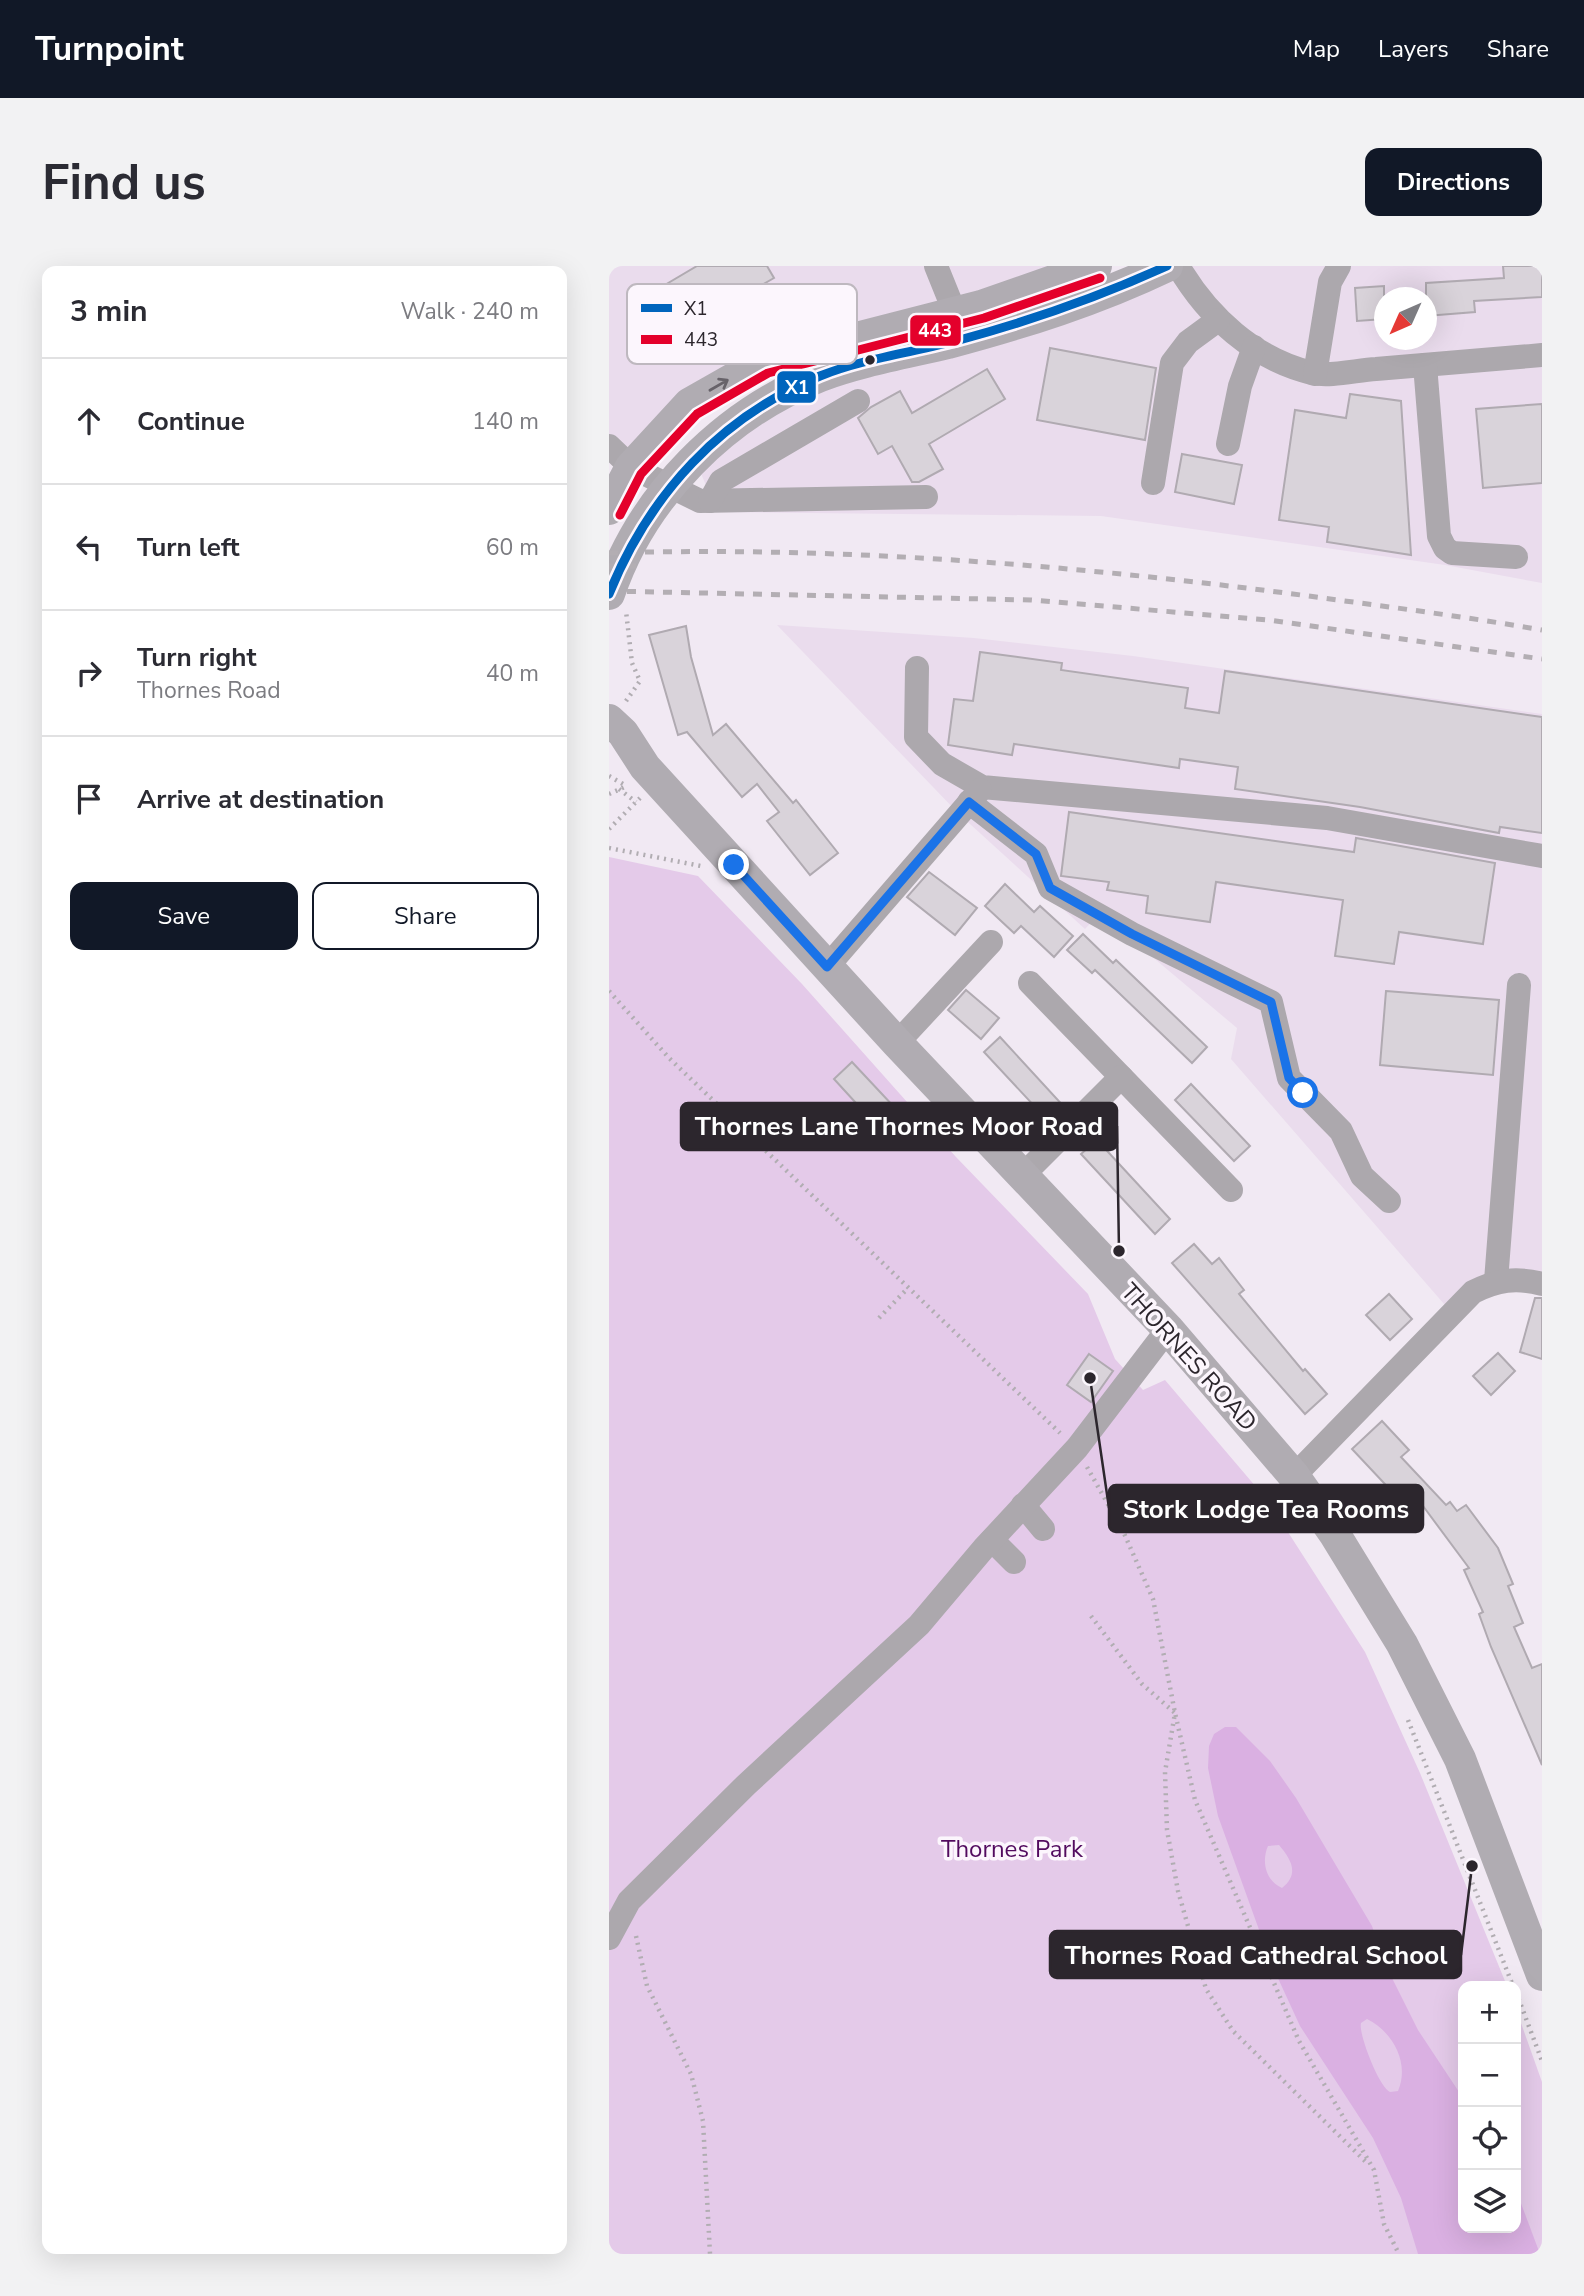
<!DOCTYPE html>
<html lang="en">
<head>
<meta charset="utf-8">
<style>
	:root { --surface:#fff; --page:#f2f2f3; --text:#2b2b33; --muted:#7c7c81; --line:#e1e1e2; --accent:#111827 }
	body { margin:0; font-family:"Nunito Sans",sans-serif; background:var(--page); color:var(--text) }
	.controls { position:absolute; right:21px; bottom:21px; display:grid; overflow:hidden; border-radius:14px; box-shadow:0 7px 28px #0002 }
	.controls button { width:63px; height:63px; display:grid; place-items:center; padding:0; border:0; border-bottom:2px solid var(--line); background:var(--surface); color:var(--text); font:35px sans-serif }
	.compass { position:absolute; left:765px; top:21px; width:63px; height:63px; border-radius:50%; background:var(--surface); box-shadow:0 7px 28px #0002; rotate:225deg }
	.stop { position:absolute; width:21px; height:21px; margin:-16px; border:5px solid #1a73e8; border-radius:50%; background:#fff }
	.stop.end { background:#1a73e8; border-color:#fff; box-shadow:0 2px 7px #0008 }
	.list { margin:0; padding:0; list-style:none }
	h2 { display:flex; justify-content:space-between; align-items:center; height:91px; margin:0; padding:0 28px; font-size:30px }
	h2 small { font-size:23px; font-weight:400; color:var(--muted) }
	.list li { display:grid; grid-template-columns:46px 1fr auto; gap:21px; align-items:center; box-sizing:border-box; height:126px; padding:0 28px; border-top:2px solid var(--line) }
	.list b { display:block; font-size:26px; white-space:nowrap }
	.list p { margin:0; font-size:23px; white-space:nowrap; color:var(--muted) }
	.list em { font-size:23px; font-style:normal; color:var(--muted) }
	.actions { display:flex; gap:14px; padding:21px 28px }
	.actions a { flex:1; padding:16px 0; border:2px solid var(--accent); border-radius:14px; text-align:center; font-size:24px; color:var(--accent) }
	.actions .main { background:var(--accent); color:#fff }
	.icon { flex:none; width:38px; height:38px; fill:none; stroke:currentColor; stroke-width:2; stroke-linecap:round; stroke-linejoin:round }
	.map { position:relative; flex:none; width:933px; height:1988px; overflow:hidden; border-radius:14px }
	header { display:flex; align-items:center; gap:42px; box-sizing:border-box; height:98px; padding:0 35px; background:var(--accent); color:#fff }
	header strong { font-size:33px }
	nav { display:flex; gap:38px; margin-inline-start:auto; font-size:24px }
	.intro { display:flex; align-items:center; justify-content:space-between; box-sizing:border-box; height:168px; padding:0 42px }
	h1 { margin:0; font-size:49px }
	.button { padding:18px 32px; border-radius:14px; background:var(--accent); color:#fff; font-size:24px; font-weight:700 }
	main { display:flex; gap:42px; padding:0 42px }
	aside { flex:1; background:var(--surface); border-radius:14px; box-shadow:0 7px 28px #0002 }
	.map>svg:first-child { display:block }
	.built { fill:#eadced; fill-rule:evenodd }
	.green { fill:#e4cae9 }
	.water { fill:#dab0e2; fill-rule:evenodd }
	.building { fill:#d9d3da; stroke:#b0aab1; stroke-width:2 }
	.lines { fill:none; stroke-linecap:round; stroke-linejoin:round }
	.path { stroke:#b1adb2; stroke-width:4.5; stroke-dasharray:2 5; stroke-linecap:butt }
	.minor { stroke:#aca8ad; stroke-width:24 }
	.major { stroke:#b0acb2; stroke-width:32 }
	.rail { stroke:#b3aeb3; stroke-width:5; stroke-dasharray:9 9; stroke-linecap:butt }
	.bus-1-casing { stroke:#fcf6fd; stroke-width:14 }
	.bus-2-casing { stroke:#fcf6fd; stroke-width:14 }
	.bus-1 { stroke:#0065bd; stroke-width:9 }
	.bus-2 { stroke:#e4002b; stroke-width:9 }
	.oneway { stroke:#676269 }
	.route { stroke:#1a73e8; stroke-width:9 }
	.bus-dot { fill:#2c262d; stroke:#fcf6fd; stroke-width:2.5 }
	.labels { text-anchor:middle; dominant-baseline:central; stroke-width:7; stroke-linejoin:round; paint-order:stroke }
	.street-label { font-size:24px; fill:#2c262d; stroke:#fcf6fd }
	.park-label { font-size:24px; fill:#520b5f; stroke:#fcf6fd }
	.key { fill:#fcf6fd; stroke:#beb8bf; stroke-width:2 }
	.key-label { font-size:19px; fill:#2c262d }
	.leader { fill:none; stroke:#2c262d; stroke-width:2.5 }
	.callout-dot { fill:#2c262d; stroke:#fcf6fd; stroke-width:2.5 }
	.callout { fill:#2c262d; stroke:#2c262d; stroke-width:2.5 }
	.callout-label { font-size:26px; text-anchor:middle; font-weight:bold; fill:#fff }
	.line-badge { stroke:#fcf6fd; stroke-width:2.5 }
	.badge-label { font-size:19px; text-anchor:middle; font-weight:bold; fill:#fff }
</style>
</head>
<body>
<header>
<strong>Turnpoint</strong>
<nav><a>Map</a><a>Layers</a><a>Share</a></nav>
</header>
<div class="intro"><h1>Find us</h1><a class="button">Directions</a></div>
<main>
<aside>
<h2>3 min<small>Walk · 240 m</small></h2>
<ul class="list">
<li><svg class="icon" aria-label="ahead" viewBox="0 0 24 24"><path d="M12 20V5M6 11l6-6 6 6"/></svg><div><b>Continue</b></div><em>140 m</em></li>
<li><svg class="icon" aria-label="left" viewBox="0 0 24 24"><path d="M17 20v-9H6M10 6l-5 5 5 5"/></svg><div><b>Turn left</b></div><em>60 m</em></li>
<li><svg class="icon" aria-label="right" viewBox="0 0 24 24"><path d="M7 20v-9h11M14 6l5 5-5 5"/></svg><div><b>Turn right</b><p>Thornes Road</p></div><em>40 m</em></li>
<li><svg class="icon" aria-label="arrive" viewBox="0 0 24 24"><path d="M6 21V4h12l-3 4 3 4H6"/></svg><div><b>Arrive at destination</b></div></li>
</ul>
<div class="actions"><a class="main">Save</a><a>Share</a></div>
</aside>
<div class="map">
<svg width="933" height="1988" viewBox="0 0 933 1988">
	<rect width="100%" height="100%" fill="#f1e9f3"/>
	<g class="built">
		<polygon points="0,0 487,0 154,96 29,192 0,180"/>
		<path d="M 558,0 L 933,0 L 933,317 L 836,299 L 492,250 L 108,246 L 86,193 L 133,153 ZM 776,32 L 818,32 L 818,74 L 776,74 Z"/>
		<polygon points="168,359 365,372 524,390 933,448 933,1018 921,1015 842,1046 622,793 628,762 491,647 476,663 350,548"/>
	</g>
	<polygon class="green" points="0,591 89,610 193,718 347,891 479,1028 506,1093 534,1124 556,1114 659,1235 756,1386 811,1507 898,1720 854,1720 854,1962 907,1962 907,1743 933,1816 933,1988 0,1988"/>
	<path class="water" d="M 616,1461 L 627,1461 L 661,1495 L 687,1532 L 763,1660 L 776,1698 L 809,1764 L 854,1832 L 854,1962 L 907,1962 L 907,1924 L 931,1988 L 809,1988 L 792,1932 L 764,1872 L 691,1760 L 662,1697 L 609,1550 L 599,1502 L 600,1480 L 605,1468 ZM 670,1579 C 682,1593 691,1608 673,1622 C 657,1615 652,1596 659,1580 ZM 758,1753 C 784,1766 801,1797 789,1825 L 781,1826 C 770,1821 749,1767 752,1757 Z"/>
	<g class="building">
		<polygon points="88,0 158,0 165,12 46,80 22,39"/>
		<polygon points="894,0 933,0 933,31 865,35 866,46 817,50 817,17 895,12"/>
		<polygon points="775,20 775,53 748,55 746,22"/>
		<polygon points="441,82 547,102 536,174 428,154"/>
		<polygon points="378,103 396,133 320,178 334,203 310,216 303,216 283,180 269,188 249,152 262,141 291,125 303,147"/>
		<polygon points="741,128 792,135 802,289 718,276 720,261 670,254 686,144 737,152"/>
		<polygon points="933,138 933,217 874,222 867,143"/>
		<polygon points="573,188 633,199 625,238 566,226"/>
		<polygon points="77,360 82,391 104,469 117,458 184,537 187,534 229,587 201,609 158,555 170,546 148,518 133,531 78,466 69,469 40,369"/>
		<polygon points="371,386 453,397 452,404 579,422 576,442 610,447 616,405 933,451 933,567 891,561 890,567 751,541 626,523 629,501 571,493 570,502 405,478 403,489 339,479 345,433 364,435"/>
		<polygon points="460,546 745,586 747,572 886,597 874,678 790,666 785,698 726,690 734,634 607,616 601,656 537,647 539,630 498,624 500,616 452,610"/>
		<polygon points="320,606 368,642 346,669 298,631"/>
		<polygon points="396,618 425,646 431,640 464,670 445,691 412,660 405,667 376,640"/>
		<polygon points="474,668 504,697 507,694 598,781 583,797 486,704 483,707 458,684"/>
		<polygon points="357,724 390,752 372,773 339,744"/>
		<polygon points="777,725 890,734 884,809 771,799"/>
		<polygon points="391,771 458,844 443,859 375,786"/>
		<polygon points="243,796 287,843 268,860 225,813"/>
		<polygon points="582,818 641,880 625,895 566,834"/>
		<polygon points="488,874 561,953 546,968 472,888"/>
		<polygon points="585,978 603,998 610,992 635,1024 630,1028 694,1105 696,1103 718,1128 696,1148 563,997"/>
		<polygon points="780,1028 803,1053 781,1074 757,1049"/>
		<polygon points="926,1032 933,1032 933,1093 911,1086"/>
		<polygon points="889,1087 906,1105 882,1129 864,1110"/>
		<polygon points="480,1088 504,1105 482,1136 458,1119"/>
		<polygon points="773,1155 800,1184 792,1191 837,1239 841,1236 848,1245 857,1239 889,1282 904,1318 899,1320 914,1357 905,1361 923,1402 933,1398 933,1499 882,1381 870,1348 874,1346 855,1304 860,1302 814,1240 805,1249 743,1183"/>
	</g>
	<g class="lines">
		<g class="path">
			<polyline points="17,435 31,415 23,397 17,345"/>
			<polyline points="0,510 14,518"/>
			<polyline points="10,523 27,536"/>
			<polyline points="0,528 18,520"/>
			<polyline points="0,563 31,532"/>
			<polyline points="0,582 92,600"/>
			<polyline points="0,725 60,792 451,1167"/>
			<polyline points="270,1052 298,1023"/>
			<polyline points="478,1201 514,1265 544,1333 566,1447 586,1534 690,1775 765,1904 775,1958 790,1988"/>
			<polyline points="482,1350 533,1418 566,1447 556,1506 558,1564 569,1625 597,1723 624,1765 759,1898"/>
			<polyline points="799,1454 904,1720"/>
			<polyline points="27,1670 38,1720 82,1808 94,1855 101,1988"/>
			<polyline points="907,1726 933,1795"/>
		</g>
		<g class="minor">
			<polyline points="327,0 346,47"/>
			<path d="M 569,0 C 599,51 645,93 703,107 C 722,111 748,104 767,103 C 823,98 878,94 933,89"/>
			<polyline points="816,99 830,270 836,282 843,287 907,291"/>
			<polyline points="706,108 721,16 730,0"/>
			<polyline points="619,178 631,120 645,81"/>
			<polyline points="0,180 22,201 91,235 317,231"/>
			<polyline points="544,217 563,97 579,76 609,54"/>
			<polyline points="101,235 112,215 249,135"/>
			<polyline points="308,402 307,471 333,498 373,521 718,552 933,590"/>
			<polyline points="360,536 427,588 441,622 523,668 662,736 680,812 732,865 753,910 780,935"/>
			<polyline points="218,701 371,524"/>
			<polyline points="421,717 622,924"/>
			<polyline points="288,777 382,676"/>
			<polyline points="412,911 512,811"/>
			<polyline points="887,1015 910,719"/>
			<path d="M 685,1210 L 864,1026 C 888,1014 907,1011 933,1018"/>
			<polyline points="414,1239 434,1263"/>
			<polyline points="383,1274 405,1296"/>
			<polyline points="0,1672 20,1635 137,1519 310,1359 375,1282 468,1182 559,1063"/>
		</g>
		<g class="major">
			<polyline points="0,243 22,201 80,138 154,96 372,40 487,0"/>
			<path d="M 0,328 C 33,230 115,148 211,110 C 251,95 297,87 339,77 C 414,57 487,34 558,0"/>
			<polyline points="0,454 14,467 36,501 288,777 559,1063 685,1210 725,1267 793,1378 851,1493 933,1709"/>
		</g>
		<g class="rail">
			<path d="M 0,287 C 231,280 463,299 692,329 C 772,340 853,350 933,364"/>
			<polyline points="0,300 27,300"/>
			<polyline points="0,325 422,334 660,354 933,393"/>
		</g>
		<defs>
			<path id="bus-1" d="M 0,328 C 40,229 111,151 211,110 C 256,92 307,86 354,73 C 424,54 492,30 558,0"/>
			<polyline id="bus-2" points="11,249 32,208 88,148 159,107 375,52 491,12"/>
		</defs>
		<use href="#bus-1" class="bus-1-casing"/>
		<use href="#bus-2" class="bus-2-casing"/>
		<use href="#bus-1" class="bus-1"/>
		<use href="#bus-2" class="bus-2"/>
	</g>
	<defs><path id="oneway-shaft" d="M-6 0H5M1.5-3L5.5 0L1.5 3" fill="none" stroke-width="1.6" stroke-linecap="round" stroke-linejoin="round" transform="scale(1.75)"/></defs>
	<use class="oneway" href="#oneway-shaft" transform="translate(110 119) rotate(-30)"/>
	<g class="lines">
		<polyline class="route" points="125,599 218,701 360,536 427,588 441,622 523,668 662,736 680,812 694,827"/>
	</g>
	<circle class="bus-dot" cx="261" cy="94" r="6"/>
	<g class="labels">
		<g class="street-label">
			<text transform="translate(580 1091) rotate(48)">THORNES ROAD</text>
		</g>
		<g class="park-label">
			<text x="403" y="1583">Thornes Park</text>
		</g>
	</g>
	<rect x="18" y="18" width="230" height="80" rx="10" class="key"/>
	<rect x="32" y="38" width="31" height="8" fill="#0065bd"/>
	<rect x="32" y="69" width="31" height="9" fill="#e4002b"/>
	<g class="key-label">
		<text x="75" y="49">X1</text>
		<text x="75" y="80">443</text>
	</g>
	<path class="leader" d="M510 985L508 860M481 1112L500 1242M863 1600L852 1689"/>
	<g class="callout-dot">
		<circle cx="510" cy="985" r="7"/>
		<circle cx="481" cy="1112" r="7"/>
		<circle cx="863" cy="1600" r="7"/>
	</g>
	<g class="callout">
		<rect x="72" y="837" width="436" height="47" rx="7"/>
		<rect x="500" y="1219" width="314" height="47" rx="7"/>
		<rect x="441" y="1665" width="411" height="47" rx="7"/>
	</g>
	<g class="callout-label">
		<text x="290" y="869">Thornes Lane Thornes Moor Road</text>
		<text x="657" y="1252">Stork Lodge Tea Rooms</text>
		<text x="647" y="1698">Thornes Road Cathedral School</text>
	</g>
	<g class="line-badge">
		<rect x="300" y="48" width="53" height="33" rx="7" fill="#e4002b"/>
		<rect x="167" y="104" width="41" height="34" rx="7" fill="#0065bd"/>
	</g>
	<g class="badge-label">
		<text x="326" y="71">443</text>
		<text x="188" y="128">X1</text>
	</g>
</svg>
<div class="controls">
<button>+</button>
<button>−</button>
<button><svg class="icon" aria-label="locate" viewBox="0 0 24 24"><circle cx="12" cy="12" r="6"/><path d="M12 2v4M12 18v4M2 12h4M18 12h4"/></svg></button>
<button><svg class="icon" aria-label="layers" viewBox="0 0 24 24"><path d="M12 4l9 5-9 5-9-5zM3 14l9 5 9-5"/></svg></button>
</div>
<svg class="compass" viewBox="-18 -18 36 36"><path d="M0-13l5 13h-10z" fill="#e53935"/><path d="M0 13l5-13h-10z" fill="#7c7c81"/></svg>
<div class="stop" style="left:694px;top:827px"></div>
<div class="stop end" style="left:125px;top:599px"></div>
</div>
</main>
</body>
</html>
